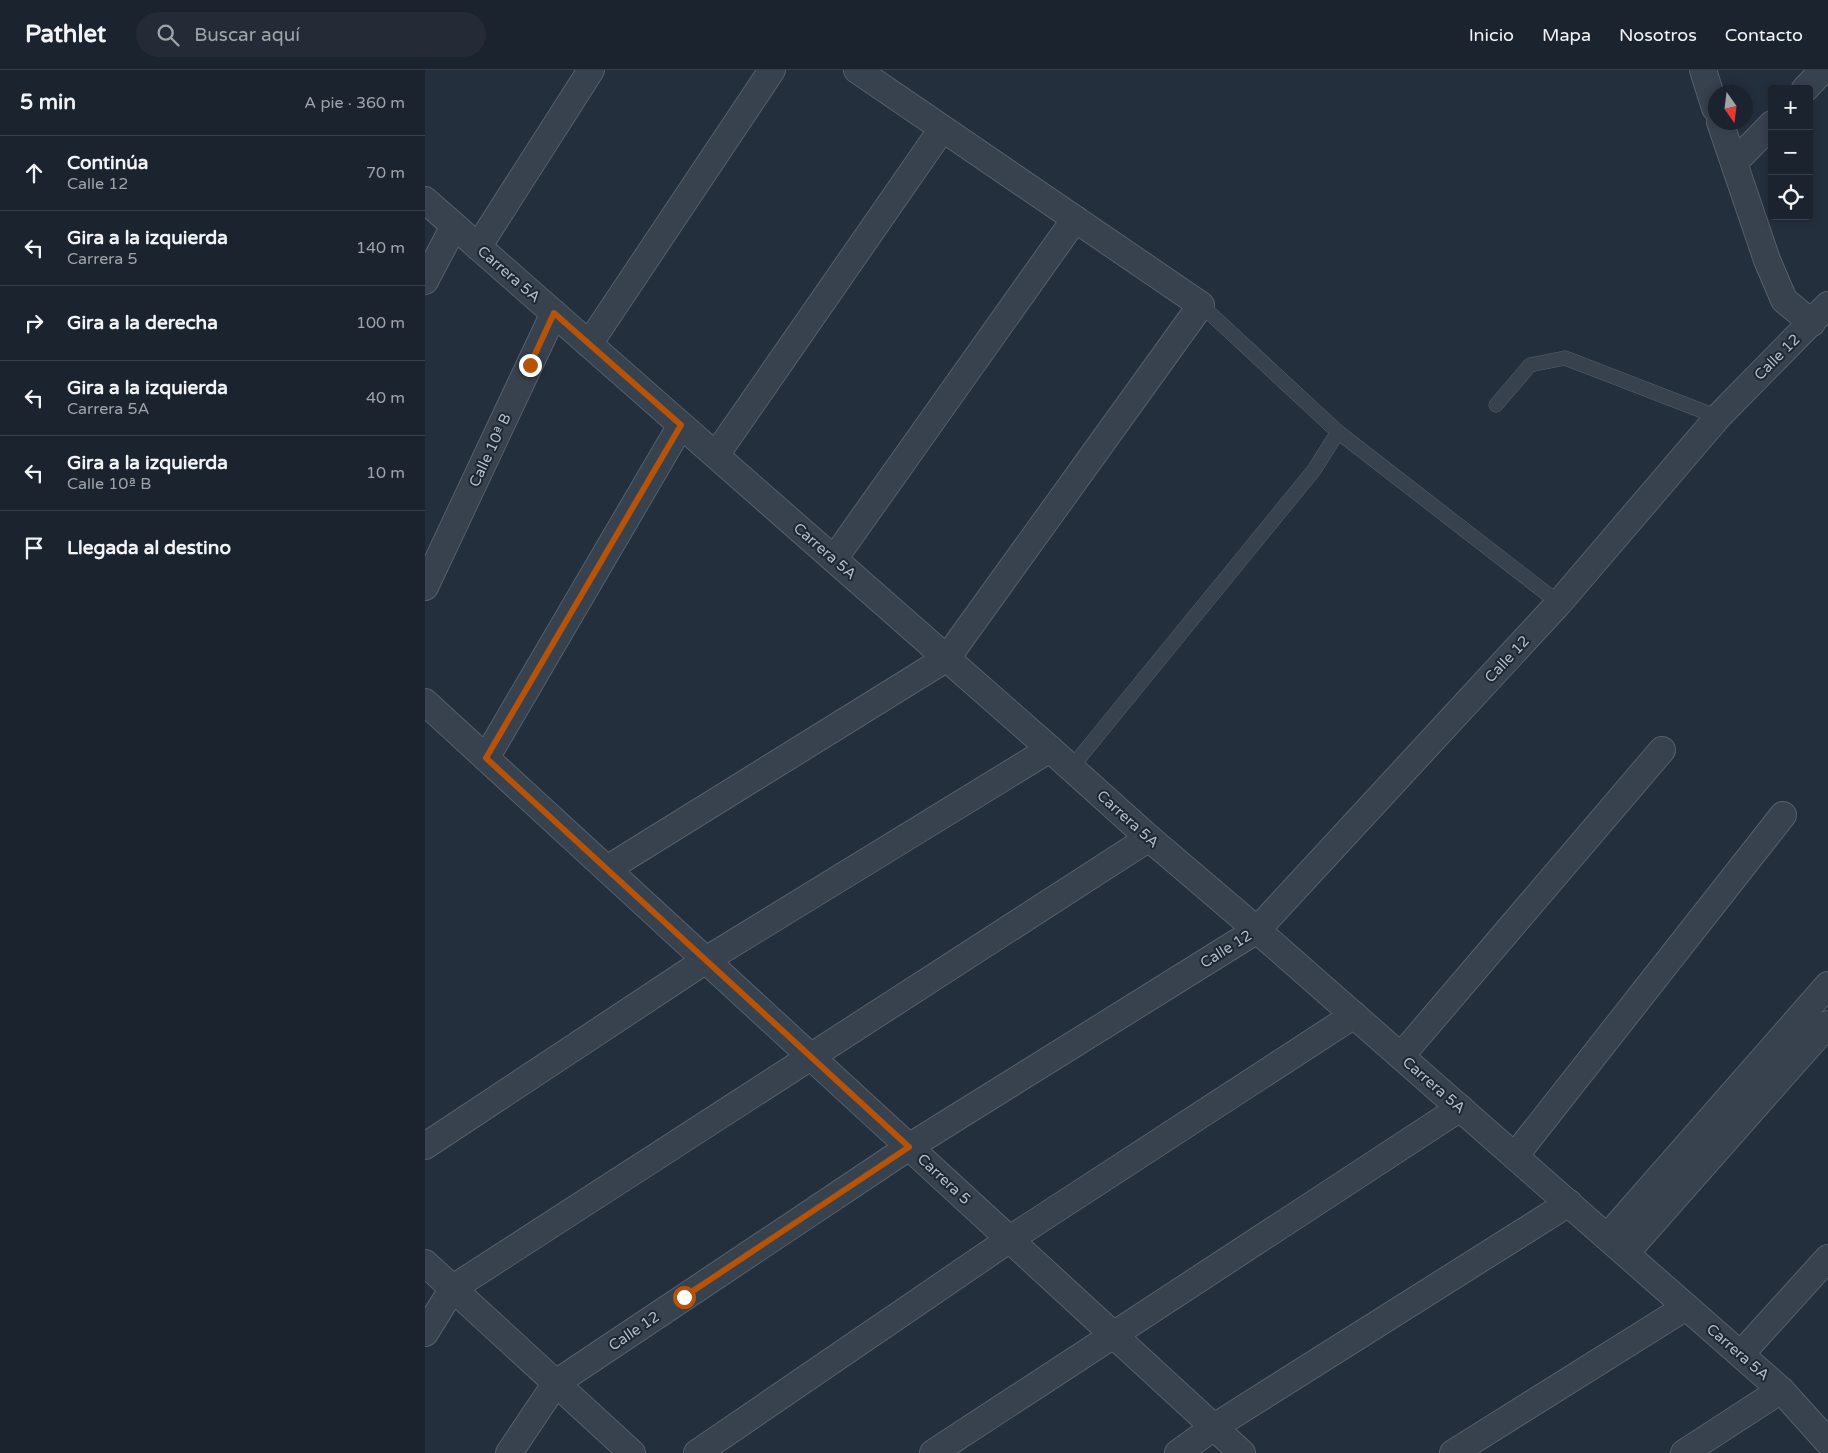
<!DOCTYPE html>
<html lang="es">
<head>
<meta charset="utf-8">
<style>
	:root { --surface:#1b232e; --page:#242b36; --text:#f1f3f6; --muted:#a0a4aa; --line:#39404a }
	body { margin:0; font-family:"Varela Round",sans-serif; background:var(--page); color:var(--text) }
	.controls { position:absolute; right:15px; top:15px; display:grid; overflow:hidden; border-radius:5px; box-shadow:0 2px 8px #0003 }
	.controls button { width:45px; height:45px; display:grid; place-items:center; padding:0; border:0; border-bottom:1px solid var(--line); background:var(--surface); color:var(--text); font:25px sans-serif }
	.compass { position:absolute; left:1283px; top:15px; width:45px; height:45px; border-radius:50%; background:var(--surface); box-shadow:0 2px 8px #0003; rotate:166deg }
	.stop { position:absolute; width:15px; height:15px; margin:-11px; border:4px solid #b45309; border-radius:50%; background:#fff }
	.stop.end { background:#b45309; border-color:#fff; box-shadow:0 1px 5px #0008 }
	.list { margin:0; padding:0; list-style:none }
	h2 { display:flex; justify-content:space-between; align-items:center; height:65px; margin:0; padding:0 20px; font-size:21px }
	h2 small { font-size:16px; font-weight:400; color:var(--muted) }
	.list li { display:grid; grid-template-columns:32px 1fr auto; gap:15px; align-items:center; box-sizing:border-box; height:75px; padding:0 20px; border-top:1px solid var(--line) }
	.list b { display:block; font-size:19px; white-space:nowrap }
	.list p { margin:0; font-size:16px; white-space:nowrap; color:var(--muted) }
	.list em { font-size:16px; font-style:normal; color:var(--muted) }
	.icon { flex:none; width:28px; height:28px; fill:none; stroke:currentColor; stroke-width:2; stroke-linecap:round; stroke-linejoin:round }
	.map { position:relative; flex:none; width:1403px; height:1383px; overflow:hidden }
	header { display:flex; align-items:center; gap:30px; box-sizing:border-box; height:70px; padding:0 25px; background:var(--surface); border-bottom:1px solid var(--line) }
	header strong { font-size:24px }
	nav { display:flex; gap:28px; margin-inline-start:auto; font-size:18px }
	.search { width:350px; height:45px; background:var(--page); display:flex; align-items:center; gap:12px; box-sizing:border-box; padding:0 18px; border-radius:28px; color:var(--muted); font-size:19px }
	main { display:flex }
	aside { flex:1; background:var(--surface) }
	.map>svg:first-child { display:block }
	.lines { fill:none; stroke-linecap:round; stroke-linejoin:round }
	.service-casing { stroke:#565f6c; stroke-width:15 }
	.minor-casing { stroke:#565f6c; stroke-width:28 }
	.service { stroke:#38414e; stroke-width:14 }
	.minor { stroke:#38414e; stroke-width:26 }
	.route { stroke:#b45309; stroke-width:6 }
	.labels { text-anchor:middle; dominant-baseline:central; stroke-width:4; stroke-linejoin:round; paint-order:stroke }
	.street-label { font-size:15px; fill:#b4bcc9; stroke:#1d2633 }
</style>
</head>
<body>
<header>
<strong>Pathlet</strong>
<div class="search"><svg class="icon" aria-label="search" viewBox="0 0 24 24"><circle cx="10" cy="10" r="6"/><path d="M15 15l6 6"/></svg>Buscar aquí</div>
<nav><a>Inicio</a><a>Mapa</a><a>Nosotros</a><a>Contacto</a></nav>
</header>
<main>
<aside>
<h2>5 min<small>A pie · 360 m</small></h2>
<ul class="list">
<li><svg class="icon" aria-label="ahead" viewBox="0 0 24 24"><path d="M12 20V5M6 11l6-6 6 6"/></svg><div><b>Continúa</b><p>Calle 12</p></div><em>70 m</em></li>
<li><svg class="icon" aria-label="left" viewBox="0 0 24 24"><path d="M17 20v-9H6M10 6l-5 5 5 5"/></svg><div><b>Gira a la izquierda</b><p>Carrera 5</p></div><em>140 m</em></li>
<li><svg class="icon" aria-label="right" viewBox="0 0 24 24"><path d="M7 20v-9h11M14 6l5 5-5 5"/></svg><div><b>Gira a la derecha</b></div><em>100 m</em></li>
<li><svg class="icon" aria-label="left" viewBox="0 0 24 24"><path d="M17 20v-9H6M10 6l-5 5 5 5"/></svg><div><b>Gira a la izquierda</b><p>Carrera 5A</p></div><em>40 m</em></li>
<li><svg class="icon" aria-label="left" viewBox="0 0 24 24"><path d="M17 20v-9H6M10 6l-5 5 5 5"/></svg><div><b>Gira a la izquierda</b><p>Calle 10ª B</p></div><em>10 m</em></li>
<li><svg class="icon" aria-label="arrive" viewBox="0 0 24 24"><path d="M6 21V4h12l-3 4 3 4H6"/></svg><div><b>Llegada al destino</b></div></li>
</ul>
</aside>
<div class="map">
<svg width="1403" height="1383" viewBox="0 0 1403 1383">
	<rect width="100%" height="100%" fill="#242f3e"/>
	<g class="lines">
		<defs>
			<g id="service">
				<polyline points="776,235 913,362"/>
				<polyline points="1071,335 1105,295 1140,288 1293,347"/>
				<polyline points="646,698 889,400 913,362 1134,533"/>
			</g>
			<g id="minor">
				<polyline points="1278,0 1290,38"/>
				<polyline points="1380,19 1398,0"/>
				<polyline points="1295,52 1342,190 1359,230 1387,253"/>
				<polyline points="1309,93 1347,54"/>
				<polyline points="0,130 625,679 724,768 832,860 1356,1320 1403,1372"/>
				<polyline points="53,177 166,0"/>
				<polyline points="0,211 29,156"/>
				<polyline points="164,274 347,0"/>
				<polyline points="291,385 517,59"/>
				<polyline points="409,489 650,149"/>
				<polyline points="0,517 129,243"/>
				<polyline points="0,632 817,1383"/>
				<polyline points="61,688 256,355"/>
				<polyline points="182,799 522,588 776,235 432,0"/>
				<polyline points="976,986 1237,680"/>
				<polyline points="0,1076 281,890 625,679"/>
				<polyline points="1090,1086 1358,745"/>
				<polyline points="1182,1167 1403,915"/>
				<polyline points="1201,1183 1403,954"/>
				<polyline points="0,1193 207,1383"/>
				<polyline points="0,1263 28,1218 724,768"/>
				<polyline points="1316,1284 1403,1188"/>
				<polyline points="84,1383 131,1313 484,1077 832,860 1134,533 1293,347 1403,235"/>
				<polyline points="272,1383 585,1169 929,945"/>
				<polyline points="508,1383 1035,1038"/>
				<polyline points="753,1383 789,1357 1144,1133"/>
				<polyline points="1028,1383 1261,1237"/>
				<polyline points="1259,1383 1356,1320"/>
			</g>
		</defs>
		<use href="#service" class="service-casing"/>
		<use href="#minor" class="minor-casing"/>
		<use href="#service" class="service"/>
		<use href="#minor" class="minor"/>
	</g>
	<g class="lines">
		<polyline class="route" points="105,295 129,243 256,355 61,688 484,1077 259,1227"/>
	</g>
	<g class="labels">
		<g class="street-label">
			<text transform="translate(84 204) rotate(41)">Carrera 5A</text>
			<text transform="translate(1352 287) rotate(-45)">Calle 12</text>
			<text transform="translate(65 380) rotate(-65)">Calle 10ª B</text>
			<text transform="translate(400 481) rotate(41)">Carrera 5A</text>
			<text transform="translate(1082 589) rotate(-47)">Calle 12</text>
			<text transform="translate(703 749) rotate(42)">Carrera 5A</text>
			<text transform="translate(801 879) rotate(-32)">Calle 12</text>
			<text transform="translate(1009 1015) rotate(41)">Carrera 5A</text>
			<text transform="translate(519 1109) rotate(43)">Carrera 5</text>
			<text transform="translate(209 1261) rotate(-34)">Calle 12</text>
			<text transform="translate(1313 1282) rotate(41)">Carrera 5A</text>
		</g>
	</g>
</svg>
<div class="controls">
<button>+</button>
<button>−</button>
<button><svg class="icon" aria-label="locate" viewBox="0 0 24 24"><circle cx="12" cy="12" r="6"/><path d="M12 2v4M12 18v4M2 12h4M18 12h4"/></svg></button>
</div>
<svg class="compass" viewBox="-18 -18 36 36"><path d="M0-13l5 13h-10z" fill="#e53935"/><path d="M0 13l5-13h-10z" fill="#a0a4aa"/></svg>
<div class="stop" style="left:259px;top:1227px"></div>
<div class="stop end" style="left:105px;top:295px"></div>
</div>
</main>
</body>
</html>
